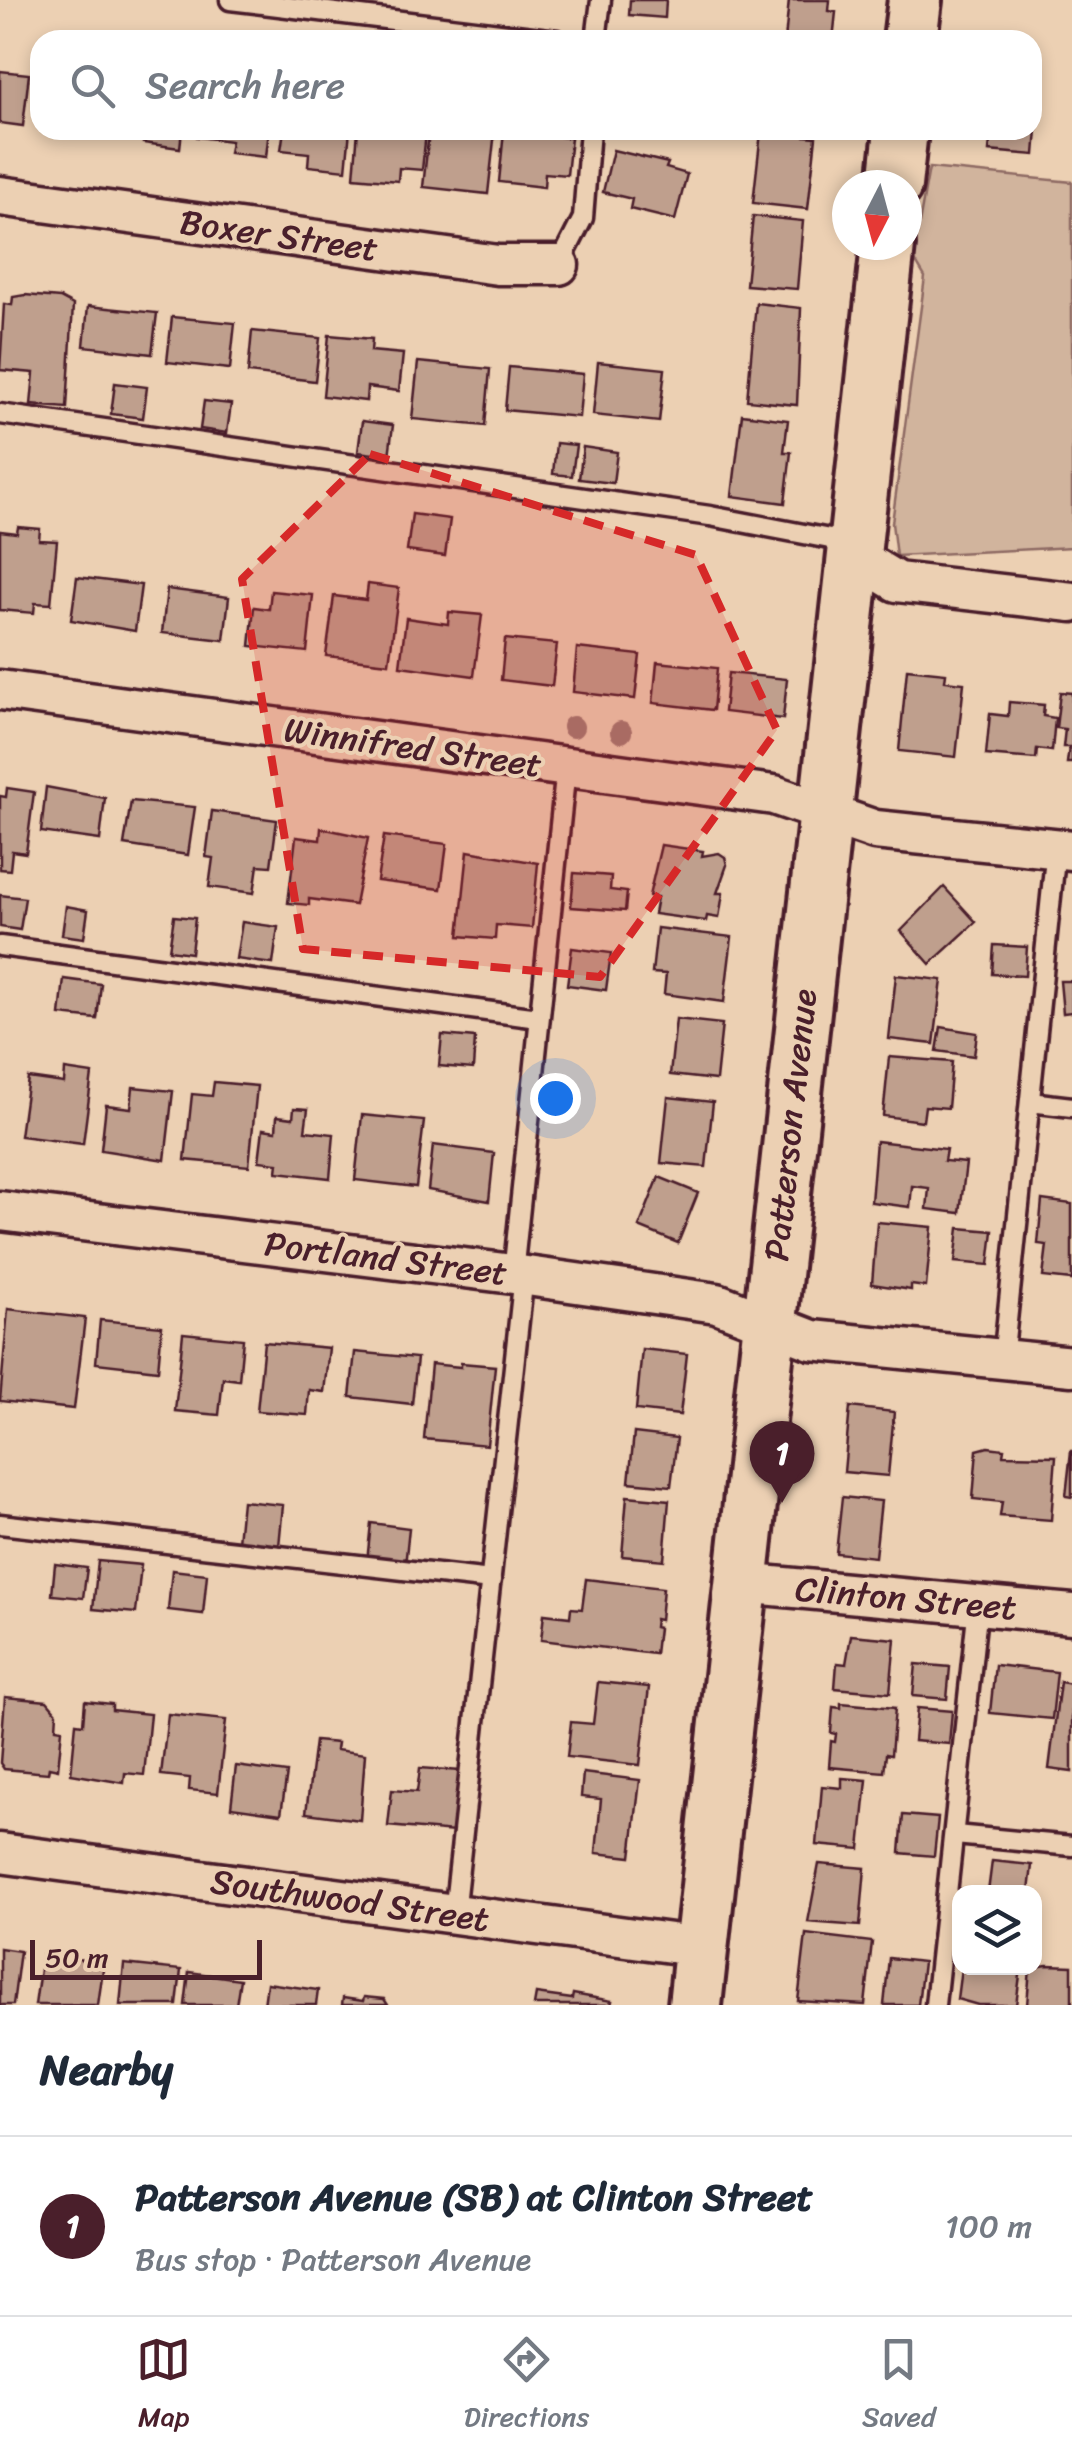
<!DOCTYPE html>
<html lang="en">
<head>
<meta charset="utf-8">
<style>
	:root { --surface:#fff; --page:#f6f6f7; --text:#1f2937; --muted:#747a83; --line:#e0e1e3; --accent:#4a1f2b }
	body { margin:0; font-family:Sriracha,sans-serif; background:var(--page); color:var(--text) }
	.controls { position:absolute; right:30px; bottom:30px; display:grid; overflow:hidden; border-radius:20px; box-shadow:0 5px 15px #0003 }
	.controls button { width:90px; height:90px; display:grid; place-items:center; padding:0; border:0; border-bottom:2px solid var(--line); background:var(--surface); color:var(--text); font:50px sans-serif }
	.compass { position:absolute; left:832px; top:170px; width:90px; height:90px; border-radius:50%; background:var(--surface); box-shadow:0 5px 15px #0003; rotate:186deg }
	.scale { position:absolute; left:30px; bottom:25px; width:232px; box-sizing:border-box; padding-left:10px; border:5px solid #4a1f2b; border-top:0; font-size:28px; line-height:35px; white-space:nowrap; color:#4a1f2b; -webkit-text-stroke:8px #ecd0b3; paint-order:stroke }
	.you { position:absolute; left:555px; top:1098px; width:35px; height:35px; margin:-25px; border:8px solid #fff; border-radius:50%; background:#1a73e8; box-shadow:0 0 0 15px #1a73e833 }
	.badge { display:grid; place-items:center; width:65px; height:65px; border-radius:50%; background:var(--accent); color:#fff; font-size:32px; font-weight:700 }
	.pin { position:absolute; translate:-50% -82px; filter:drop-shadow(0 2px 5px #0008) }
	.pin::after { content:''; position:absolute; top:52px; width:35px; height:30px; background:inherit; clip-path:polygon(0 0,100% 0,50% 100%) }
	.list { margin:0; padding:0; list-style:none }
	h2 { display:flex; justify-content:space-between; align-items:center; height:130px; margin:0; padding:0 40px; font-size:42px }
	h2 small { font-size:32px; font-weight:400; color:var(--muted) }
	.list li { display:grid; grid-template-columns:65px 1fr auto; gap:30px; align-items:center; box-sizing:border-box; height:180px; padding:0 40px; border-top:2px solid var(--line) }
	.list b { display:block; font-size:38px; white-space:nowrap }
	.list p { margin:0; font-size:32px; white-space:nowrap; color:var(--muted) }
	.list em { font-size:32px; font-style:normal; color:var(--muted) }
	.icon { flex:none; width:55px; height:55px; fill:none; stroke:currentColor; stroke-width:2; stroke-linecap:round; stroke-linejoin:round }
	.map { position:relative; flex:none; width:1072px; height:2005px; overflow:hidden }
	.search { position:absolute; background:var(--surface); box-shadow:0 5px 15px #0003; left:30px; right:30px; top:30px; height:110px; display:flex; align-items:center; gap:25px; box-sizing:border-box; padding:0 35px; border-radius:30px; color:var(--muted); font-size:38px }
	.sheet { height:310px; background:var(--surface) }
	nav { display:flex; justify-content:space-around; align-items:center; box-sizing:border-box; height:140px; border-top:2px solid var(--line); background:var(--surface); font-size:28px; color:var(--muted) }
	nav a { display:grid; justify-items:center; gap:5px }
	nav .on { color:var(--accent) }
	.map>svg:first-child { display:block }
	.green { fill:#d1b49d; stroke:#8e6a64; stroke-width:2.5 }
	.building { fill:#bf9f8d; stroke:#4a1f2b; stroke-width:2.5 }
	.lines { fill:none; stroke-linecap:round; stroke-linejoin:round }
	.lane-casing { stroke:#4a1f2b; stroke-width:25 }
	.street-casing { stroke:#4a1f2b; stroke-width:45 }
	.secondary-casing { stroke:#4a1f2b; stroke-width:60 }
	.lane { stroke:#ecd0b3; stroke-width:18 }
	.street { stroke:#ecd0b3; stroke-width:38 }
	.secondary { stroke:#ecd0b3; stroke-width:52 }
	.tree { fill:#9e7b72 }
	.marked { fill:#d62828; fill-opacity:0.2; stroke:#d62828; stroke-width:8; stroke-dasharray:20 12; stroke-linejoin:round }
	.labels { text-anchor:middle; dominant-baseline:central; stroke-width:8; stroke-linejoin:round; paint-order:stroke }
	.street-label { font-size:35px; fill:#4a1f2b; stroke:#ecd0b3 }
</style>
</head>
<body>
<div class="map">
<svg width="1072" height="2005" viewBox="0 0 1072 2005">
	<rect width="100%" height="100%" fill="#ecd0b3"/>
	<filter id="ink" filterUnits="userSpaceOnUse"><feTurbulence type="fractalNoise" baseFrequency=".01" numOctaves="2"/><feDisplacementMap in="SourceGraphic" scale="20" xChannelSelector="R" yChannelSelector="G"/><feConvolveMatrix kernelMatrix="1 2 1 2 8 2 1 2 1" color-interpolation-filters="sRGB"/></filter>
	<g filter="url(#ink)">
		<polygon class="green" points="929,168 1072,182 1072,547 896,556 892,523 925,277 913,257"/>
		<g class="building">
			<polygon points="630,0 666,0 665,18 629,15"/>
			<polygon points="789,0 830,0 829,11 836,12 833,40 785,40"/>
			<polygon points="1032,65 1042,66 1035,155 989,151 991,130 1032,130"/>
			<polygon points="0,71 29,74 23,126 0,123"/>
			<polygon points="145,130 182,130 180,148 143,143"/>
			<polygon points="197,130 269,130 266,157 229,153 231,141 197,137"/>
			<polygon points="284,130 350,130 346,170 308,166 309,153 281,150"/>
			<polygon points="358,130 426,133 422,170 399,168 398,181 354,177"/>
			<polygon points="468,130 495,131 488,194 423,187 429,132 467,136"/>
			<polygon points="504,131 571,138 567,175 545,173 544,187 499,182"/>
			<polygon points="761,132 816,137 808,209 753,203"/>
			<polygon points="613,150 668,163 666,168 687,174 675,220 630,209 632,199 603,192"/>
			<polygon points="753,216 803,221 797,289 746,285"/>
			<polygon points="25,295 60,298 73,305 67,408 31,405 34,373 0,370 4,304 12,305 13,297"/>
			<polygon points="756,303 801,308 797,405 747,400"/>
			<polygon points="88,306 157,313 152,354 84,346"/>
			<polygon points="172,317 235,323 230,369 167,362"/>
			<polygon points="252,331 320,338 315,381 248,373"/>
			<polygon points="329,335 372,339 371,351 403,354 399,391 367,387 366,401 323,396"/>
			<polygon points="418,362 490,369 485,426 412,419"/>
			<polygon points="598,362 665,369 659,422 593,415"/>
			<polygon points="509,367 583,374 579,417 505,410"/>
			<polygon points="115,383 147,387 143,418 111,414"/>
			<polygon points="204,401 231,404 227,433 200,429"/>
			<polygon points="742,414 788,420 784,452 791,452 785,503 732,496"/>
			<polygon points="362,421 393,425 389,456 358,452"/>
			<polygon points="556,443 576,445 572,476 553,474"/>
			<polygon points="583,447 617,452 613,483 579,479"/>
			<polygon points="412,514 450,519 445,556 407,551"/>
			<polygon points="18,527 40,529 39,540 57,541 51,604 35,603 34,613 0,610 0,531 17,533"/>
			<polygon points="77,577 141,585 135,631 71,620"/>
			<polygon points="368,584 399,588 389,663 326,656 334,596 366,600"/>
			<polygon points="167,589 229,597 224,640 162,633"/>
			<polygon points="271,591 313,595 307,652 250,646 254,607 269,609"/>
			<polygon points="449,612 482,615 474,676 400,666 406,618 448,624"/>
			<polygon points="505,639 557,644 552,686 501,680"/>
			<polygon points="577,648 640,655 635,699 573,692"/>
			<polygon points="657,662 717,668 713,710 653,703"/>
			<polygon points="907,669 946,673 945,681 964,683 956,757 899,751"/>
			<polygon points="728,673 787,679 783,719 724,712"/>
			<polygon points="1060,692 1072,693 1072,763 1067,763 1069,747 1063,747 1065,729 1056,728"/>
			<polygon points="1009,702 1044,705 1043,716 1055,718 1052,751 1037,749 1036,759 986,755 990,714 1008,716"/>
			<polygon points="46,787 105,798 100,840 41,832"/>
			<polygon points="7,788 34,792 26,853 12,851 10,870 0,869 0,796 6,797"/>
			<polygon points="131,801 195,807 188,855 124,845"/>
			<polygon points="212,811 277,820 271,866 258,865 254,893 209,887 213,858 206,857"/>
			<polygon points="321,828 368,838 355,905 309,899 309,905 288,903 296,837 320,840"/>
			<polygon points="384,836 447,844 441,889 377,881"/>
			<polygon points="661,845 703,851 702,856 719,853 725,857 727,865 717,893 723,893 719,918 707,916 706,921 654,914 657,897 649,896"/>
			<polygon points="468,851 538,863 532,928 496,925 495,939 459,936"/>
			<polygon points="574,873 611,876 610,890 627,892 625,911 571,907"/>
			<polygon points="944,887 976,922 930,964 901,931"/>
			<polygon points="0,895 25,898 20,930 0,927"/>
			<polygon points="66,906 88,910 84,938 62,935"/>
			<polygon points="174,916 195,918 191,953 169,950"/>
			<polygon points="242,922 278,927 273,964 236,959"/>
			<polygon points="657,928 732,937 724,1002 664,994 666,974 652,973"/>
			<polygon points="994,945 1027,947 1025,976 992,974"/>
			<polygon points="572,948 611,953 606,990 567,985"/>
			<polygon points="896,975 942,980 934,1044 889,1039"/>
			<polygon points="64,979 101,984 97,1019 60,1015"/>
			<polygon points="1060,981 1072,981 1072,1012 1063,1013"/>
			<polygon points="676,1019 722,1024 716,1080 670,1075"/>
			<polygon points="941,1027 977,1033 974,1056 937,1051"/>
			<polygon points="442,1035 475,1038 473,1069 439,1066"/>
			<polygon points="889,1057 952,1062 948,1108 925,1106 923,1121 883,1116"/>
			<polygon points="65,1070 92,1074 83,1144 20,1136 28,1078 64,1083"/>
			<polygon points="214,1082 257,1086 249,1166 185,1160 192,1094 212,1096"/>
			<polygon points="133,1087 173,1091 165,1160 101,1150 106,1105 131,1108"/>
			<polygon points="668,1097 713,1102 706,1167 661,1163"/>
			<polygon points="294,1108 308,1109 305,1131 334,1134 330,1178 277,1172 278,1163 259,1161 263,1129 276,1131 277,1116 293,1118"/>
			<polygon points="362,1115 424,1121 416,1187 355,1180"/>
			<polygon points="876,1141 946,1149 944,1161 966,1163 960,1213 927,1209 929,1188 912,1186 910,1207 871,1202"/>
			<polygon points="433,1145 494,1153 489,1201 428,1190"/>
			<polygon points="659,1177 698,1193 678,1243 639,1227"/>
			<polygon points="1042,1200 1072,1204 1072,1280 1043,1277 1047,1245 1038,1244"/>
			<polygon points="877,1222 932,1227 926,1287 911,1285 911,1290 872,1284"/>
			<polygon points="959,1228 993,1231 989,1265 955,1262"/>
			<polygon points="8,1309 85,1318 74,1409 0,1401"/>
			<polygon points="100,1320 162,1326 158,1370 96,1363"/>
			<polygon points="183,1333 243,1339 239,1380 223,1378 219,1415 175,1411"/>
			<polygon points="264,1342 329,1348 324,1392 309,1390 307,1415 257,1411"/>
			<polygon points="642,1349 687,1354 680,1415 636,1410"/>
			<polygon points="355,1352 417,1358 412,1404 350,1397"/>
			<polygon points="461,1363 495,1366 487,1445 424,1439 431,1364 461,1367"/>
			<polygon points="850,1407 894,1412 888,1476 844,1472"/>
			<polygon points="634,1433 677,1438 671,1486 629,1482"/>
			<polygon points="988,1447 1004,1449 1003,1455 1056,1456 1051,1520 1000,1516 1002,1502 973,1499 977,1450"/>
			<polygon points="1071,1451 1072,1451 1072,1497 1066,1496"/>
			<polygon points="627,1496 669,1500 664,1560 622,1556"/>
			<polygon points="842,1497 881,1501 875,1557 836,1553"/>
			<polygon points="242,1501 283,1505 279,1546 238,1542"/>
			<polygon points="371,1523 409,1528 405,1566 367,1562"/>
			<polygon points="98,1561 141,1565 136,1613 93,1609"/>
			<polygon points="55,1564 87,1568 83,1598 52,1595"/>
			<polygon points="172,1570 207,1574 203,1614 168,1610"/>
			<polygon points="586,1579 663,1588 660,1620 655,1619 654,1627 658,1628 655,1654 541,1640 544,1614 570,1617 571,1608 582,1609"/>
			<polygon points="851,1635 895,1639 890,1693 835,1688 837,1663 846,1664"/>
			<polygon points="916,1664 950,1667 947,1699 913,1696"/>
			<polygon points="995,1665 1057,1672 1052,1719 990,1713"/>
			<polygon points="598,1682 649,1687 640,1765 567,1757 571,1722 593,1724"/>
			<polygon points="1060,1682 1072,1684 1072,1772 1049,1769"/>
			<polygon points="5,1697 47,1701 57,1713 56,1728 62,1729 58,1769 49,1767 48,1773 4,1769 0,1763"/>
			<polygon points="85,1701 112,1704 112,1710 150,1714 144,1775 125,1773 124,1783 71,1774 76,1723 83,1724"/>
			<polygon points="841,1703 895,1708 891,1755 886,1754 884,1772 829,1767 831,1741 835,1742 836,1734 831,1733 833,1707 841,1708"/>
			<polygon points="917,1708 952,1711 949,1744 914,1741"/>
			<polygon points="168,1714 226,1720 218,1793 189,1790 190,1778 161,1775"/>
			<polygon points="315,1741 337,1743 336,1750 365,1754 360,1820 306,1813"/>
			<polygon points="236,1766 287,1773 281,1814 231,1807"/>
			<polygon points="420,1768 460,1771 454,1832 388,1826 392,1790 417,1792"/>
			<polygon points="583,1773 640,1780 631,1857 596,1853 601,1799 581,1797"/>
			<polygon points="842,1778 867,1780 860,1849 817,1845 822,1786 842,1788"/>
			<polygon points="903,1815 938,1818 934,1856 900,1853"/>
			<polygon points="992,1861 1032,1865 1029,1892 988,1892"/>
			<polygon points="819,1864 865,1868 860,1926 808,1922"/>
			<polygon points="806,1934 872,1942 865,2005 798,2001"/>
			<polygon points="0,1948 20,1951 13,2005 0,2005"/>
			<polygon points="42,1955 104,1962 98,2005 35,2005"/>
			<polygon points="889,1958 923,1962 918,2005 884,2005"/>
			<polygon points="124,1964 181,1970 177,2005 120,2005"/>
			<polygon points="1047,1965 1072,1966 1072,2005 1027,2005 1030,1968"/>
			<polygon points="961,1968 1021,1968 1016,2005 978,2005 957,1999"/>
			<polygon points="189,1972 240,1979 236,2005 185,2005"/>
			<polygon points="267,1983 318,1990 316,2005 264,2005"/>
			<polygon points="536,1994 572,1999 573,1994 612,2001 611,2005 534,2005"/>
			<polygon points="364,1997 384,1999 388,2005 342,2005 343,1998 363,2001"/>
		</g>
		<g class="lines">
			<defs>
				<g id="lane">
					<polyline points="230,0 557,40"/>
					<polyline points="596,40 601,0"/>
					<polyline points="559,265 583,218 590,130"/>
					<polyline points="0,414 710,516 830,539 846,551"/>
					<polyline points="0,946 538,1018"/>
					<polyline points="1030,1102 1072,1107"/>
					<polyline points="513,1274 566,768"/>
					<polyline points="1003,1360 1056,848"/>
					<polyline points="0,1524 491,1580"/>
					<polyline points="955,1835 1072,1846"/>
					<polyline points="454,1914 524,1275"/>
					<polyline points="935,2005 978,1605"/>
				</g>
				<g id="street">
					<polyline points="0,196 498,265 559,265"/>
					<polyline points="854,556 897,582 1072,602"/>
					<polyline points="0,690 774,795 875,830 1072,850"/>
					<polyline points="0,1211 513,1274 717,1303 812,1340 1072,1366"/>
					<polyline points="741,1583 1072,1614"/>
					<polyline points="0,1853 701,1947"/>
				</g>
				<g id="secondary">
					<polyline points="910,40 915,0"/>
					<polyline points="895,185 901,130"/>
					<polyline points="695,2005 888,245"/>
				</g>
			</defs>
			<use href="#lane" class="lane-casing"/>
			<use href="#street" class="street-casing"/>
			<use href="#secondary" class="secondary-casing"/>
			<use href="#lane" class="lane"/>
			<use href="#street" class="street"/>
			<use href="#secondary" class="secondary"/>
		</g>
		<g class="tree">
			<circle cx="573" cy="727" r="11"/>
			<circle cx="621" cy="732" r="11"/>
		</g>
	</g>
	<path class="marked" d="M 370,454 L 696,555 L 777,730 L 600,977 L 303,949 L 242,579 Z"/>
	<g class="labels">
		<g class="street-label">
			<text transform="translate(279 235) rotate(8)">Boxer Street</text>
			<text transform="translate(413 747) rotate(8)">Winnifred Street</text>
			<text transform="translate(790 1125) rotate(-84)">Patterson Avenue</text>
			<text transform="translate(386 1258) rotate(7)">Portland Street</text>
			<text transform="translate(906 1598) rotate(5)">Clinton Street</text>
			<text transform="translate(350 1900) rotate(8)">Southwood Street</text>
		</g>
	</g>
</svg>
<div class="controls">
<button><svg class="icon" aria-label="layers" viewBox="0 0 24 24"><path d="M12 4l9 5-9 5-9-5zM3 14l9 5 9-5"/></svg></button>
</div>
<svg class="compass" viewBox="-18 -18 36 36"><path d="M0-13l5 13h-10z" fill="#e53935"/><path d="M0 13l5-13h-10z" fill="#747a83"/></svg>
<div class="scale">50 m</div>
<div class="you"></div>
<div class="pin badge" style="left:782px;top:1503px">1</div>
<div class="search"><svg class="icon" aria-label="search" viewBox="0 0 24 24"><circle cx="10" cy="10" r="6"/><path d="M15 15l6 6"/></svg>Search here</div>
</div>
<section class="sheet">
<h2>Nearby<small></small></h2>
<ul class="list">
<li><span class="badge">1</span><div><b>Patterson Avenue (SB) at Clinton Street</b><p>Bus stop · Patterson Avenue</p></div><em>100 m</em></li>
</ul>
</section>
<nav>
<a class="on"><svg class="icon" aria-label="map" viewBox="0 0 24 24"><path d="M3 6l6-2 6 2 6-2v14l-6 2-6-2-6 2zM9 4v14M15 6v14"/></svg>Map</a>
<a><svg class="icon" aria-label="directions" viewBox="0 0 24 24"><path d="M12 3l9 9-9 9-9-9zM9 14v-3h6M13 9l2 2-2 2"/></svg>Directions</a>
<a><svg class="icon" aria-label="saved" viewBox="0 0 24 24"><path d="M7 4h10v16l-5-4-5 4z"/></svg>Saved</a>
</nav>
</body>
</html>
